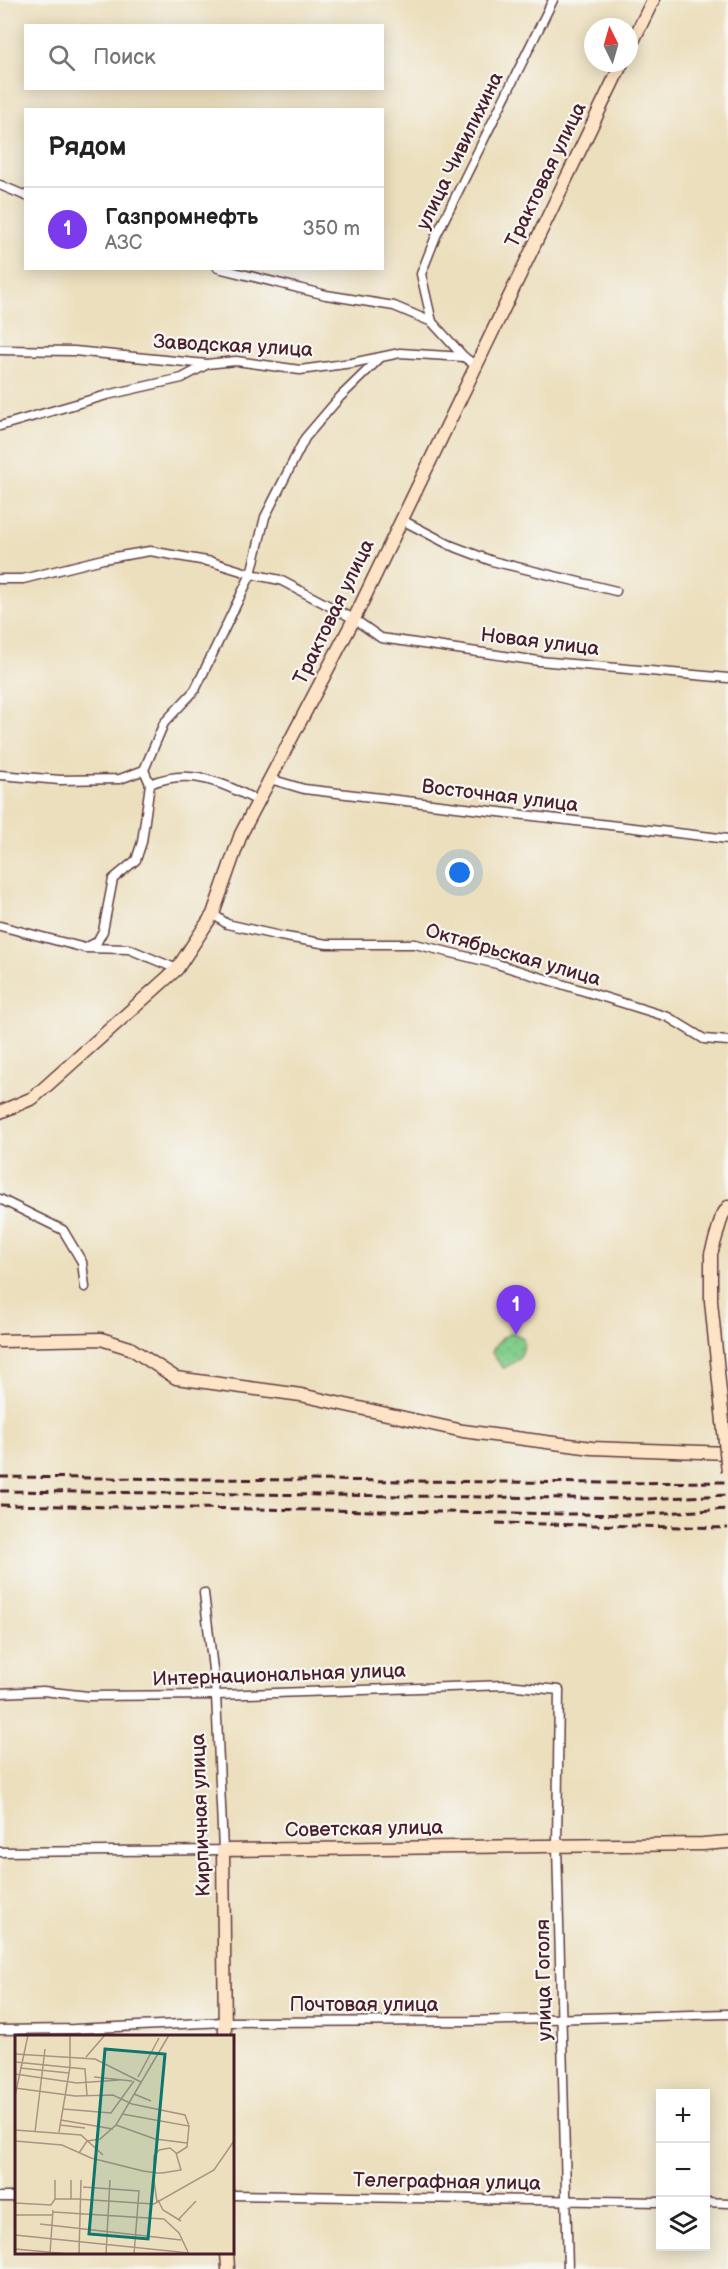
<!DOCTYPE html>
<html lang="ru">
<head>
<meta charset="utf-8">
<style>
	:root { --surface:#fff; --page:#f6f6f6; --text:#222; --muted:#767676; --line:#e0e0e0; --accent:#7c3aed }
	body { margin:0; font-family:"Balsamiq Sans",sans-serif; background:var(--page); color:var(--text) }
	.controls { position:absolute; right:18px; bottom:18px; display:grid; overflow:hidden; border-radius:0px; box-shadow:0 3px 15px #0003 }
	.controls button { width:54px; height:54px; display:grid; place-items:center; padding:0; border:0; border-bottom:2px solid var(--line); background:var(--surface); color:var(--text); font:30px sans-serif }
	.compass { position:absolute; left:584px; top:18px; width:54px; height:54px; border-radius:50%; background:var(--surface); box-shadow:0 3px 15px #0003; rotate:355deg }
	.you { position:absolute; left:460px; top:873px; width:21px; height:21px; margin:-15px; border:4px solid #fff; border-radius:50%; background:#1a73e8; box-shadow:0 0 0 9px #1a73e833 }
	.badge { display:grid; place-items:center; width:39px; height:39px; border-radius:50%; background:var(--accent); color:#fff; font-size:20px; font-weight:700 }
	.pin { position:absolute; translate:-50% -50px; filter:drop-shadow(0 2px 3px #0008) }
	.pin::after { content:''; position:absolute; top:32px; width:21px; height:18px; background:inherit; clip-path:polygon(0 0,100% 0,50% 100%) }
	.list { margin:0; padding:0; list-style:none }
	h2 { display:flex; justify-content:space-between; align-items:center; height:78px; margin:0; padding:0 24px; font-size:26px }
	h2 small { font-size:20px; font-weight:400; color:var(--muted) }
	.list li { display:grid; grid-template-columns:39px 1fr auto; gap:18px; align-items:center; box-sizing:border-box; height:84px; padding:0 24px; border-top:2px solid var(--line) }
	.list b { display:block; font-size:22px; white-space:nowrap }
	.list p { margin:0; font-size:20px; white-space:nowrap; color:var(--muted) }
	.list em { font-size:20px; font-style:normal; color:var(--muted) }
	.icon { flex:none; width:33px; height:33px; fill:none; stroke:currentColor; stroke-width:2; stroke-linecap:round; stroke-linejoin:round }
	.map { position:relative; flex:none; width:728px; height:2269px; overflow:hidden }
	.search { position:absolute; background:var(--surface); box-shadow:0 3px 15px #0003; left:24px; top:24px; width:360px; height:66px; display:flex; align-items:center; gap:15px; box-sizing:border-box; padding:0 21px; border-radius:0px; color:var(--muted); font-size:22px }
	.panel { position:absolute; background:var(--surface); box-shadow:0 3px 15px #0003; left:24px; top:108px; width:360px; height:162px; border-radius:0px }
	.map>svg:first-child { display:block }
	.grass { fill:url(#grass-dots); stroke:#66765c; stroke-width:1.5 }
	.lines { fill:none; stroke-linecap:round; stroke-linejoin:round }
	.street-casing { stroke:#623c41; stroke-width:11 }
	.secondary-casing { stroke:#623c41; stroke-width:15 }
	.street { stroke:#fff; stroke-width:8 }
	.secondary { stroke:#fee4c6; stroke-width:12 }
	.rail { stroke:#4a1f2b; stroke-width:3; stroke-dasharray:9 4.5; stroke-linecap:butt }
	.secondary-bridge-casing { stroke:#623c41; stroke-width:15; stroke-linecap:butt }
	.secondary-bridge { stroke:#fee4c6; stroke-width:12 }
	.labels { text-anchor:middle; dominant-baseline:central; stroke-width:4.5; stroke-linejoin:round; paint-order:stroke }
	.street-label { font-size:20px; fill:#4a1f2b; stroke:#f6f6f2 }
	.inset-road { fill:none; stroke:#ab9283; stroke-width:1.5 }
	.view { fill:#0f766e; fill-opacity:0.15; stroke:#0f766e; stroke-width:3 }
	.inset-edge { fill:none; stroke:#4a1f2b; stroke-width:3 }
</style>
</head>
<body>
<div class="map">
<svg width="728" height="2269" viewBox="0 0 728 2269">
	<defs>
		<pattern id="grass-dots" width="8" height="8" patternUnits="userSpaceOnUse" patternTransform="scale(1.5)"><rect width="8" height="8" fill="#83ce8c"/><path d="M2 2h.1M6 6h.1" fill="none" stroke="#73b079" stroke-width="1.8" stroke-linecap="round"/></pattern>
	</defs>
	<rect width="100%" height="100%" fill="#f6f6f2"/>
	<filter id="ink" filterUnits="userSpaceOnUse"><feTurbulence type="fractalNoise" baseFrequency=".0167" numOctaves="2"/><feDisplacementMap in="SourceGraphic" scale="12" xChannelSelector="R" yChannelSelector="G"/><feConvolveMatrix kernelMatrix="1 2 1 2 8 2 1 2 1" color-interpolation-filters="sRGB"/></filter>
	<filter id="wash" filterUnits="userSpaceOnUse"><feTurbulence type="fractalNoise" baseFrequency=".008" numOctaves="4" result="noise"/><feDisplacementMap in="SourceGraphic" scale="24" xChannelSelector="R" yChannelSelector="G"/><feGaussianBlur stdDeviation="1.35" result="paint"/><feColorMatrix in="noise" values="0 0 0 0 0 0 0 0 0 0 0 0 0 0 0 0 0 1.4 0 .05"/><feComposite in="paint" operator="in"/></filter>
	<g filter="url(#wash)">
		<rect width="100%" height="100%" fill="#ecdfbd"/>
		<path class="grass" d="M 513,1333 L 523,1338 C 526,1355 517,1362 503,1368 L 492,1353 C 496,1342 502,1336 513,1333 Z"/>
	</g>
	<g filter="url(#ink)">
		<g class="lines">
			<defs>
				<g id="street">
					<polyline points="0,185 26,196"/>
					<polyline points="218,268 326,295 394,306 432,322 464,357 475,365"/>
					<polyline points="432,322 421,274 436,236 553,0"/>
					<polyline points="0,350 74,351 206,364 236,361 300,370 352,363 400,353 464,357"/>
					<polyline points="0,426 107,395 182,378 206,365"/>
					<polyline points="402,520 450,545 492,561 616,591"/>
					<polyline points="0,579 23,579 103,559 150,551 212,562 251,574 280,580 354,619 381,638 539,661 728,678"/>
					<polyline points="0,775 60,780 120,779 144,770 164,723 195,690 251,574 265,517 305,438 340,397 380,358"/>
					<polyline points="270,779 304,789 728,839"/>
					<path d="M 150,784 C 191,767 223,783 258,801"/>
					<polyline points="213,914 227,924 280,936 327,944 415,944 497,964 668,1017 704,1039 728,1041"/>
					<polyline points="0,926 85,948 129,949 177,969"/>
					<polyline points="85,948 97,942 103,931 113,879 136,860 142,842 150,784 144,770"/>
					<polyline points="0,1199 63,1230 82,1262 85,1287"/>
					<polyline points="0,1693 43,1691 88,1696 216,1695 506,1685 559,1690 557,1846 568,2269"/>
					<polyline points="0,1852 223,1850 216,1695 204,1593"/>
					<polyline points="0,2030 74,2029 225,2022 471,2021 728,2014"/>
					<polyline points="232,2195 660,2202"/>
					<polyline points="0,2197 16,2197"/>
					<polyline points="706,2202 728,2203"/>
				</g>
				<g id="secondary">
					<polyline points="629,49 653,0"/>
					<polyline points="0,1112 33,1098 177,969 213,914 241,834 354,619 622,63"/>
					<polyline points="0,1341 101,1339 130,1348 176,1378 301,1395 463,1431 592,1448 728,1453"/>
					<polyline points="723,1422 711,1301 711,1254 722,1216 728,1207"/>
					<polyline points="225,2036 223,1850 703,1844 728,1842"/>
					<polyline points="227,2252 228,2269"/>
				</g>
			</defs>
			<use href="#street" class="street-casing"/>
			<use href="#secondary" class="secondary-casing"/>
			<use href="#street" class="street"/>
			<use href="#secondary" class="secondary"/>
			<g class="rail">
				<polyline points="0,1477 611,1483 728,1482"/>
				<polyline points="0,1491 646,1499 728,1495"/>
				<polyline points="0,1505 633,1515 728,1509"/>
				<polyline points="496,1523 728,1528"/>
			</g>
			<defs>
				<polyline id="secondary-bridge" points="723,1422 728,1472"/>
			</defs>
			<use href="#secondary-bridge" class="secondary-bridge-casing"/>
			<use href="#secondary-bridge" class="secondary-bridge"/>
		</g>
	</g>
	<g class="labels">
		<g class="street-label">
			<text transform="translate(460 151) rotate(-64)">улица Чивилихина</text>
			<text transform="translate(546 175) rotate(-64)">Трактовая улица</text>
			<text transform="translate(233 346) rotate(3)">Заводская улица</text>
			<text transform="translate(334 612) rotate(-64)">Трактовая улица</text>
			<text transform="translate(540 642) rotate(7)">Новая улица</text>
			<text transform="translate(500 796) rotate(7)">Восточная улица</text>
			<text transform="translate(513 955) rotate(16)">Октябрьская улица</text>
			<text transform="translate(279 1675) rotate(-2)">Интернациональная улица</text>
			<text transform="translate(201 1815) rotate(-92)">Кирпичная улица</text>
			<text transform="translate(364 1829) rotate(-1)">Советская улица</text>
			<text transform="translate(544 1980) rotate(-91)">улица Гоголя</text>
			<text x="364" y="2005">Почтовая улица</text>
			<text transform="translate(447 2182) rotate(1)">Телеграфная улица</text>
		</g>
	</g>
	<g transform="translate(15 2035)">
		<rect width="219" height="219" fill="#ecdfbd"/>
		<path class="inset-road" d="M 0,19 L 80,24 L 126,47M 71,22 L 90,0M 0,27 L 70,34 L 72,61M 5,33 L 54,38M 0,39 L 62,48 L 104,45M 79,42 L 117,46M 123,42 L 144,3M 0,53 L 60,61 L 98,60 L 117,69 L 170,80 L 174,91M 119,59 L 136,66M 0,61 L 13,0M 48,74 L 96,78 L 119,46M 107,79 L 174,91 L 172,112 L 161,119M 46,85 L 98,94M 45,90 L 70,93M 101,90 L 140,104 L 172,108M 0,95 L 66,100 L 88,120M 20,97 L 30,14M 44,97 L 55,32 L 55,0M 0,106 L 47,110 L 76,123 L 128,136 L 142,138 L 147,138 L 166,135 L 161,118 L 155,113 L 144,115 L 139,121 L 139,146 L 142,167M 64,118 L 72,106 L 85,104 L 101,90 L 154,0M 40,145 L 40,164M 56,145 L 56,164M 68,152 L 124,156 L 119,219M 143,165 L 148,175 L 166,186M 0,168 L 36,170 L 40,164 L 62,164 L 139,169 L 199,135 L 219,106M 38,177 L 149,184 L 164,198 L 173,217M 0,180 L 38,180M 163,185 L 181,166M 25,189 L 166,205M 0,200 L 174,218M 0,214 L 54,219M 35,218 L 38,175M 64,219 L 66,145M 91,219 L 95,145"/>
		<path class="view" d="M 90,14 L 150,19 L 133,204 L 74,199 Z"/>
		<rect width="219" height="219" class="inset-edge"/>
	</g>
</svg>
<div class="controls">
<button>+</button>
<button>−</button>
<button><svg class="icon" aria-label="layers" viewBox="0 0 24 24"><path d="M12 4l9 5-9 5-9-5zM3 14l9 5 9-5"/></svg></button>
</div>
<svg class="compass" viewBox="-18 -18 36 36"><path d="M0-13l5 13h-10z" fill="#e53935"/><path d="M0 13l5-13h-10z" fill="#767676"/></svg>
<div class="you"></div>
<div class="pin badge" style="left:516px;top:1335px">1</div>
<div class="search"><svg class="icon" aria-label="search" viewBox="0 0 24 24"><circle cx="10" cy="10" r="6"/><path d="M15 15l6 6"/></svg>Поиск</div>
<section class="panel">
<h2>Рядом<small></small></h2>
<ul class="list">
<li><span class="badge">1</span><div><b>Газпромнефть</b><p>АЗС</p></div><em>350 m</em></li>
</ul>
</section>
</div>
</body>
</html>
